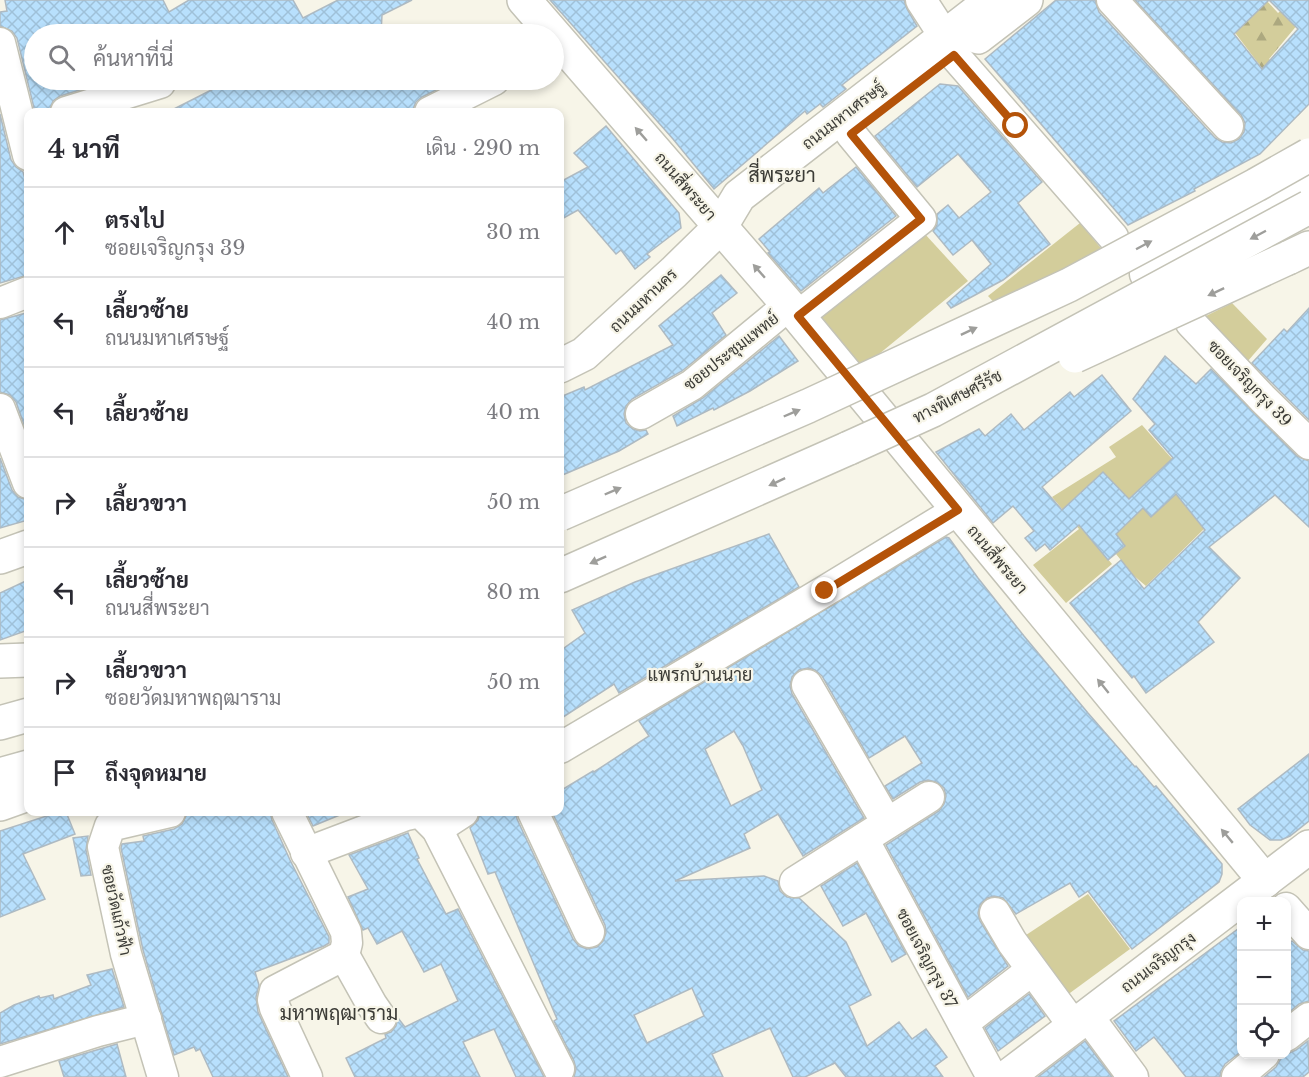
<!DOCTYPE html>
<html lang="th">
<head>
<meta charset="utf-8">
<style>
	:root { --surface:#fff; --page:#f2f2f3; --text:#2b2b33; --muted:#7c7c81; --line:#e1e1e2 }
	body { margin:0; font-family:"Libre Baskerville",Sarabun,serif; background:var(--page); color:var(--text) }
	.controls { position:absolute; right:18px; bottom:18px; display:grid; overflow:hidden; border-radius:12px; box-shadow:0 3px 9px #0003 }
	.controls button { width:54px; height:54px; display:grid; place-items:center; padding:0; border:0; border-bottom:2px solid var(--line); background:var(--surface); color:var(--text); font:30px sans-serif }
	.stop { position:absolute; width:18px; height:18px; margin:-14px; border:4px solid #b45309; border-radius:50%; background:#fff }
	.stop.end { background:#b45309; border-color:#fff; box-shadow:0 2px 6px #0008 }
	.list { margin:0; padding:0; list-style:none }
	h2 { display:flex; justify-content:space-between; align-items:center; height:78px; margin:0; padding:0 24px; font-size:26px }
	h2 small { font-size:20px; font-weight:400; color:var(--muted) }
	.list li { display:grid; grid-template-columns:39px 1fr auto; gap:18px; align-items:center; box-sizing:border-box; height:90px; padding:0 24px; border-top:2px solid var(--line) }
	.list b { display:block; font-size:22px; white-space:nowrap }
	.list p { margin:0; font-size:20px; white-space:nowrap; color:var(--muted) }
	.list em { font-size:20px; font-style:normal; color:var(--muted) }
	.icon { flex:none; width:33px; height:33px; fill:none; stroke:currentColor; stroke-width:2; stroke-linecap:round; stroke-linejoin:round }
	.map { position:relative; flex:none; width:1309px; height:1077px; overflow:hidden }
	.search { position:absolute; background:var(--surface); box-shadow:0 3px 9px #0003; left:24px; top:24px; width:540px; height:66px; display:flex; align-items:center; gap:15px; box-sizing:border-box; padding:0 21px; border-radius:33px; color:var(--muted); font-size:22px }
	.panel { position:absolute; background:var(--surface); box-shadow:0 3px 9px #0003; left:24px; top:108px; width:540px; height:708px; border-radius:12px }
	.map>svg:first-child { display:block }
	.green { fill:#d3cd9b }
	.forest { fill:url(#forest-firs) }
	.building { fill:url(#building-cross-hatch); stroke:#aebac2; stroke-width:1.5; fill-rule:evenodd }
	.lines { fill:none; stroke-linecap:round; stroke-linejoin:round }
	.minor-casing { stroke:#c4c3b6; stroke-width:33 }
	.major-casing { stroke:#c4c3b6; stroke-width:36 }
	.highway-casing { stroke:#c4c3b6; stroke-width:36 }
	.minor { stroke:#fff; stroke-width:30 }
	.major { stroke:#fff; stroke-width:33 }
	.highway { stroke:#fff; stroke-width:33 }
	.highway-bridge-casing { stroke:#c4c3b6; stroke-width:36; stroke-linecap:butt }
	.highway-bridge { stroke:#fff; stroke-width:33 }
	.oneway { fill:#9e9e9b }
	.route { stroke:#b45309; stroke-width:8 }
	.labels { text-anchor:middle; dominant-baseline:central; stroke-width:4.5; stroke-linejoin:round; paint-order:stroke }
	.street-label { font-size:16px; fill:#3c3c37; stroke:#f7f5e8 }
	.neighbourhood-label { font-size:18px; fill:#3c3c37; stroke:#f7f5e8 }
	.quarter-label { font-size:20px; fill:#3c3c37; stroke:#f7f5e8 }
</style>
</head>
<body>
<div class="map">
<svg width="1309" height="1077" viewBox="0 0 1309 1077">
	<defs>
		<pattern id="forest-firs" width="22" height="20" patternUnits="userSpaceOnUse" patternTransform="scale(1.5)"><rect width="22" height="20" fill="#d3cd9b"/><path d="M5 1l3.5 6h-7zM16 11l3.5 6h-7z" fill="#aca87f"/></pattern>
		<pattern id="building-cross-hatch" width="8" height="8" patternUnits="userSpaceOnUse" patternTransform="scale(1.5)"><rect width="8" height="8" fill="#b8e0fd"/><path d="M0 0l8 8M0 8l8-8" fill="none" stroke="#9fc1d9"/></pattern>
	</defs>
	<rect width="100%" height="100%" fill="#f7f5e8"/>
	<g class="green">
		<polygon points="1080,223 1105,253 1001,310 988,296"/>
		<polygon points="924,233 968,281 862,368 810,308"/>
		<polygon points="1232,303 1267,339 1247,362 1206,316"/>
		<polygon points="1142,425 1189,478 1174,492 1204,529 1146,586 1133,575 1116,554 1125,546 1114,532 1097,546 1112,564 1066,603 1033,565 1079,529 1052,497 1116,457 1109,447"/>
		<polygon points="1088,894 1130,949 1059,1001 1017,941"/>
	</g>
	<polygon class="forest" points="1185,0 1266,0 1278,13 1284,8 1298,24 1269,59 1309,96 1309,104 1298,116 1224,18"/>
	<g class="building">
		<polygon points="5,0 163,0 169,12 189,0 293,0 303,18 338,0 412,0 382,15 381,34 34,34 34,80 113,80 60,96 53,101 49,112 35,112 17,38 12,31 0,26 0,12 7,11"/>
		<polygon points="550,0 904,0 907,9 917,26 842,85 846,89 823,107 820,104 807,114 805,111 714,189 673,139"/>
		<path d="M 1056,0 L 1095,0 L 1099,12 L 1215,138 L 1222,142 L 1231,143 L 1239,139 L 1244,132 L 1245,123 L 1241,115 L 1135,0 L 1309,0 L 1309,104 L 1260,154 L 1194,189 L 1195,191 L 1128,225 L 985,59 ZM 1269,0 L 1298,29 L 1262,69 L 1234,34 Z"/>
		<polygon points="231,80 456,80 422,97 416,102 413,109 407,112 168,112"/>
		<polygon points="940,84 958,86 1042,182 1018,203 1050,244 1003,280 951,308 947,303 991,264 972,240 953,255 933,231 937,225 937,214 948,205 959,218 991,192 958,154 917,187 875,136"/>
		<polygon points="0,114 11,160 16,167 23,172 26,182 28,180 28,275 0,283"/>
		<polygon points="606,126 679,213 681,228 647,254 650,257 635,269 621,250 616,254 578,210 560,220 560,182 588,167 574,153"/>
		<polygon points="856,167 896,216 801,291 768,253 770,252 759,239 819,188 823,193"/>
		<polygon points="721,275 737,293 712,313 726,335 682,371 632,399 626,406 624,414 626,423 633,429 640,431 646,430 648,434 619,451 560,476 560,397 584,387 585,390 673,345 659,326"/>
		<polygon points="1309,308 1309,420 1252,363 1284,329 1287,332"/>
		<polygon points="28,310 28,436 16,402 10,395 0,392 0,320 26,313"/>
		<polygon points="779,336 798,361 750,391 714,410 713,408 677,426 673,416 703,398"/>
		<polygon points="1165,356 1196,384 1211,369 1297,456 1309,461 1309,527 1275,495 1209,547 1240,578 1198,622 1214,642 1146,693 1134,676 1132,678 1070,603 1121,560 1144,589 1205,530 1176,494 1151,517 1143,508 1116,534 1125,546 1108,560 1079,525 1050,550 1045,544 1036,551 1025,538 1034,531 1013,506 993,523 936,452 979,429 985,436 1011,414 1024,430 1070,392 1074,397 1102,375 1131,411 1042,487 1062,510 1103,472 1129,499 1173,458 1149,430 1155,424 1133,399"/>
		<polygon points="0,458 12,490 18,497 28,500 28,520 0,528"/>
		<polygon points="769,534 799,587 619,693 614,684 560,719 560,651 585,633 572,610 635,582"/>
		<path d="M 946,537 L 949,538 L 978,578 L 1024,636 L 1088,713 L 1135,767 L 1136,766 L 1154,787 L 1156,786 L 1222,864 L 1222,874 L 1219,882 L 1132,949 L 1088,891 L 1079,897 L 1070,883 L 1016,914 L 1003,898 L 994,896 L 987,898 L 980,905 L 978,913 L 980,921 L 1008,966 L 968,997 L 886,845 L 939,811 L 944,804 L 946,796 L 944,788 L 936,782 L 928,780 L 920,782 L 893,799 L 885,786 L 922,763 L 905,736 L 869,758 L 822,676 L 815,670 L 808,668 L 799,670 L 792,677 L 790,686 L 792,694 L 864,818 L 803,856 L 778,814 L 744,834 L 750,848 L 675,881 L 764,876 L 778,881 L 780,891 L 787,897 L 799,898 L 846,942 L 871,995 L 849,1006 L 867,1046 L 899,1022 L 912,1039 L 926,1029 L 947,1057 L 935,1066 L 943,1077 L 846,1077 L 835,1063 L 805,1077 L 793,1077 L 770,1028 L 712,1054 L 723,1077 L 574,1077 L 576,1069 L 574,1061 L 554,1021 L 557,1019 L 495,872 L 488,874 L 470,828 L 478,820 L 480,812 L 516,812 L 517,819 L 573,939 L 579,946 L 587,949 L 597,947 L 603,941 L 606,933 L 605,925 L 552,812 L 560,812 L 560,791 L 593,771 L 594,772 L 649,736 L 639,721 ZM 734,731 L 743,746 L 762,790 L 731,806 L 705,749 ZM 692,988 L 704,1016 L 647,1043 L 634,1015 Z"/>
		<polygon points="28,580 28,630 0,640 0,593"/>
		<polygon points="1309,754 1309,821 1290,836 1281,840 1270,840 1250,825 1238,809"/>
		<polygon points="59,812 66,812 75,834 23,854 45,899 0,917 0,831"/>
		<polygon points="193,812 270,812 272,820 290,860 329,937 329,943 324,946 255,972 259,985 256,997 258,1012 288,1077 213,1077 200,1049 196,1051 194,1047 174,1055 143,950 121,848 122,844 144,841 143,836 174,829 182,824 187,814"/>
		<polygon points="306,812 347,812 313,826"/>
		<polygon points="408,833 419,858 417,859 446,914 458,909 544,1077 516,1077 494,1029 463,1042 480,1077 355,1077 346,1058 386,1038 385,1034 391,1032 396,1026 398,1018 405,1027 458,1001 441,964 424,972 402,931 377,944 368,928 363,930 348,897 368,889 349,855"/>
		<polygon points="88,836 86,850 91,875 81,876 73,838"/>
		<polygon points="857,863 906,954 892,962 866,913 843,926 821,886"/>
		<polygon points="1242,926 1242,1051 1225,1064 1221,1071 1220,1077 1186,1077 1154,1037 1136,1051 1114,1021"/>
		<polygon points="1292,941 1303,950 1309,951 1309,1001 1299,1004 1287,1014 1287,945"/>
		<polygon points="112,969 124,1007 0,1044 0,1013 14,1005 39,996 40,998 53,995 54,999 91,985 87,975"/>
		<polygon points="1029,994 1045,1016 998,1051 985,1028"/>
		<polygon points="1085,1041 1112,1077 1038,1077"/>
		<polygon points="1308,1041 1309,1072 1303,1077 1264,1077 1276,1067 1280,1060 1281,1054 1287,1054 1296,1050"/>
		<polygon points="117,1044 126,1077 64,1077 59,1061"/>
	</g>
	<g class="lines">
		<defs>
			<g id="minor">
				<polyline points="921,0 945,37"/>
				<polyline points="1112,0 1228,126"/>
				<polyline points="0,43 28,155"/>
				<polyline points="954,55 1113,237"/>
				<polyline points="66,112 160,83"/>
				<polyline points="430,112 494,80"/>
				<polyline points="1145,274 1309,181"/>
				<polyline points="0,303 28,292"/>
				<polyline points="798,316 921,219 851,134"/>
				<polyline points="1191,323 1263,399 1309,444"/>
				<polyline points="0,409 28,483"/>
				<polyline points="641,414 692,385 789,305"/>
				<polyline points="807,685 887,823"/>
				<polyline points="560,748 825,591 958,510"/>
				<polyline points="287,812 346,932 347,943 344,955 275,991 273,1000 275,1008 307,1077"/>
				<polyline points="533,812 589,932"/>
				<polyline points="437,829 463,812"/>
				<polyline points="863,839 992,1077"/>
				<polyline points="306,853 406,815 420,812 437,829 559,1069"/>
				<polyline points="795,882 929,797"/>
				<polyline points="1286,908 1309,934"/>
				<polyline points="995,913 1012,942 1073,1025"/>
				<polyline points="344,955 372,1005 381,1018"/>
				<polyline points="1087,1015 1133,1077"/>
				<polyline points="963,1023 1032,970"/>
				<polyline points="1286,1036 1309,1018"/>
				<polyline points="0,1062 98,1031 146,1019"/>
				<polyline points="163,1077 126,954 103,847 110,826 170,812"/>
				<polyline points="1237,1077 1264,1054"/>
			</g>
			<g id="major">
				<polyline points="524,0 798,316 1265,881"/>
				<polyline points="978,37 1026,0"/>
				<polyline points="560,366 584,354 674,272 721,226 739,196 992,0"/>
				<polyline points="0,557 28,547"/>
				<polyline points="1007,1077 1309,847"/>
			</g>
			<g id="highway">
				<polyline points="1288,258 1309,248"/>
				<polyline points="560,576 849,448"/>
				<polyline points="0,661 28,660"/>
				<polyline points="0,723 28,715"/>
				<polyline points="0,775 28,767"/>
				<polyline points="0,804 28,794"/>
			</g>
		</defs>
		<use href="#minor" class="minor-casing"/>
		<use href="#major" class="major-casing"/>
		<use href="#highway" class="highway-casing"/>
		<use href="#minor" class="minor"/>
		<use href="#major" class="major"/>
		<use href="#highway" class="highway"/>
		<defs>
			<g id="highway-bridge">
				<polyline points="1075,356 1288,258"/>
				<polyline points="849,448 933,410 1309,207"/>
				<polyline points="560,514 808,406 1069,285 1256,185 1309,155"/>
			</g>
		</defs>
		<use href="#highway-bridge" class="highway-bridge-casing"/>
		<use href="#highway-bridge" class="highway-bridge"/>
	</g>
	<defs><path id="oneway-solid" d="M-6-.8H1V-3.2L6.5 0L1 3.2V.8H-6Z" transform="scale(1.5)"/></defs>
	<g class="oneway">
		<use href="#oneway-solid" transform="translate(641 134) rotate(-131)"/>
		<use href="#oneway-solid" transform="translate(1258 235) rotate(152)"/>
		<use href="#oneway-solid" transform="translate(1144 245) rotate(-28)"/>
		<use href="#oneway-solid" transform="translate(759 271) rotate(-131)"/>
		<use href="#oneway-solid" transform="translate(1216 292) rotate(155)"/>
		<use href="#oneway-solid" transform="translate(969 331) rotate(-25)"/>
		<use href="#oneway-solid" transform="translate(792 413) rotate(-23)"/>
		<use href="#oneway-solid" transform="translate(777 482) rotate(155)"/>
		<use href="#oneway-solid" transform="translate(613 491) rotate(-23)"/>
		<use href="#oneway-solid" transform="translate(598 560) rotate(156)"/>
		<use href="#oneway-solid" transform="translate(1103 686) rotate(-129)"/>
		<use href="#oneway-solid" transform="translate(1227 836) rotate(-130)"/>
	</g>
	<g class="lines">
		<polyline class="route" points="825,591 958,510 798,316 921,219 851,134 954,55 1016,126"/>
	</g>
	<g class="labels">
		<g class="street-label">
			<text transform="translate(843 115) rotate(-38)">ถนนมหาเศรษฐ์</text>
			<text transform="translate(686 186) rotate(49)">ถนนสี่พระยา</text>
			<text transform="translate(643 300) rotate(-43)">ถนนมหานคร</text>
			<text transform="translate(731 351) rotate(-38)">ซอยประชุมแพทย์</text>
			<text transform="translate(1250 383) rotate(46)">ซอยเจริญกรุง 39</text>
			<text transform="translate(957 396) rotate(-27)">ทางพิเศษศรีรัช</text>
			<text transform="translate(998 559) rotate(50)">ถนนสี่พระยา</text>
			<text transform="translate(117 910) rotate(78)">ซอยวัดแก้วฟ้า</text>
			<text transform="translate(927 958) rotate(62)">ซอยเจริญกรุง 37</text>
			<text transform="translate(1158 962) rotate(-37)">ถนนเจริญกรุง</text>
		</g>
		<g class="neighbourhood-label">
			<text x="700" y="675">แพรกบ้านนาย</text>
		</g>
		<g class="quarter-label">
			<text x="782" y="175">สี่พระยา</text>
			<text x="339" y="1013">มหาพฤฒาราม</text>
		</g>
	</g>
</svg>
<div class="controls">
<button>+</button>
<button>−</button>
<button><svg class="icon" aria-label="locate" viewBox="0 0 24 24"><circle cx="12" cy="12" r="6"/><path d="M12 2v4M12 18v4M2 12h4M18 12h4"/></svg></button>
</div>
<div class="stop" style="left:1016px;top:126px"></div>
<div class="stop end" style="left:825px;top:591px"></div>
<div class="search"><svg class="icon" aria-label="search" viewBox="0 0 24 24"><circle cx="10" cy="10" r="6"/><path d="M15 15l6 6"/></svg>ค้นหาที่นี่</div>
<section class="panel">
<h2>4 นาที<small>เดิน · 290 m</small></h2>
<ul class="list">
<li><svg class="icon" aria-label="ahead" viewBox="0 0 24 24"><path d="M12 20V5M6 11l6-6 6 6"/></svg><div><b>ตรงไป</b><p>ซอยเจริญกรุง 39</p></div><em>30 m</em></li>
<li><svg class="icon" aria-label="left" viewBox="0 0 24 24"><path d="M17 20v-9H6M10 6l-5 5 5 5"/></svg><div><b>เลี้ยวซ้าย</b><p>ถนนมหาเศรษฐ์</p></div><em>40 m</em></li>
<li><svg class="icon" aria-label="left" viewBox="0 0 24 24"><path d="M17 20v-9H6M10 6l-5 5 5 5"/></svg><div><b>เลี้ยวซ้าย</b></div><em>40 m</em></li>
<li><svg class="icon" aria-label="right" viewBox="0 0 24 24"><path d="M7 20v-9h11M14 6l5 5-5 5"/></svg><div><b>เลี้ยวขวา</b></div><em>50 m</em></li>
<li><svg class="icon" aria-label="left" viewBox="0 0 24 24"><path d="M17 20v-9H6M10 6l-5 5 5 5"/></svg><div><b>เลี้ยวซ้าย</b><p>ถนนสี่พระยา</p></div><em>80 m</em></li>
<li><svg class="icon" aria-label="right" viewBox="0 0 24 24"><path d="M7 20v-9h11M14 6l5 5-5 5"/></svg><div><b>เลี้ยวขวา</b><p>ซอยวัดมหาพฤฒาราม</p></div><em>50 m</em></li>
<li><svg class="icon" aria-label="arrive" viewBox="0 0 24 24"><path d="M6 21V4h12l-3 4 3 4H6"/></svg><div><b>ถึงจุดหมาย</b></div></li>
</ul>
</section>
</div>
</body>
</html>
